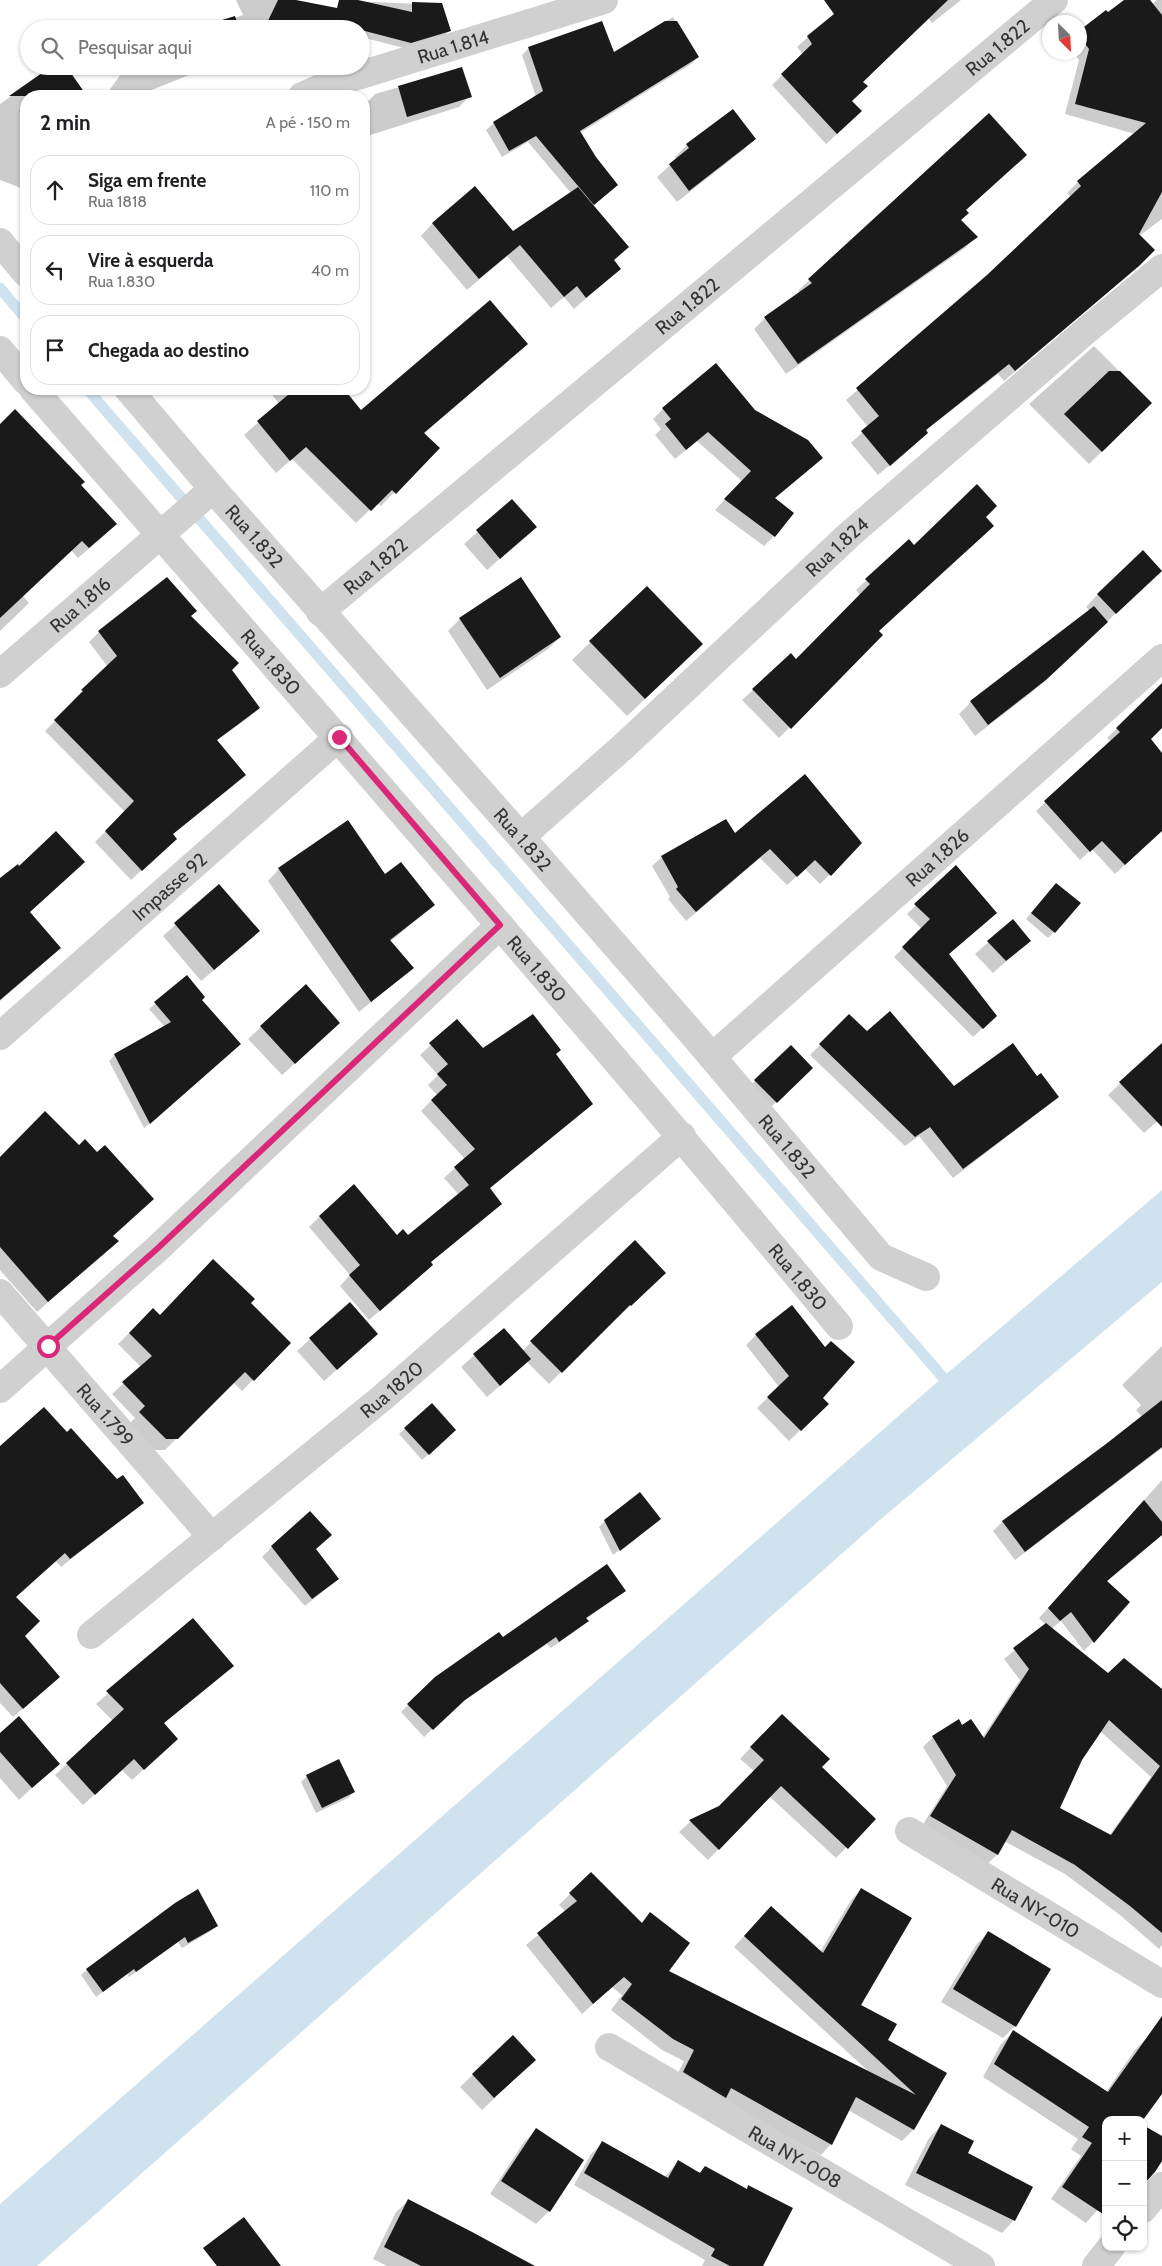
<!DOCTYPE html>
<html lang="pt">
<head>
<meta charset="utf-8">
<style>
	:root { --surface:#fff; --page:#f2f2f2; --text:#202124; --muted:#757577; --line:#e0e0e0 }
	body { margin:0; font-family:Cabin,sans-serif; background:var(--page); color:var(--text) }
	.controls { position:absolute; right:15px; bottom:15px; display:grid; overflow:hidden; border-radius:10px; box-shadow:0 1px 4px #0004 }
	.controls button { width:45px; height:45px; display:grid; place-items:center; padding:0; border:0; border-bottom:1px solid var(--line); background:var(--surface); color:var(--text); font:25px sans-serif }
	.compass { position:absolute; left:1042px; top:15px; width:45px; height:45px; border-radius:50%; background:var(--surface); box-shadow:0 1px 4px #0004; rotate:156deg }
	.stop { position:absolute; width:15px; height:15px; margin:-11px; border:4px solid #db2777; border-radius:50%; background:#fff }
	.stop.end { background:#db2777; border-color:#fff; box-shadow:0 1px 5px #0008 }
	.list { margin:0; padding:0; list-style:none }
	h2 { display:flex; justify-content:space-between; align-items:center; height:65px; margin:0; padding:0 20px; font-size:21px }
	h2 small { font-size:16px; font-weight:400; color:var(--muted) }
	.list li { display:grid; grid-template-columns:32px 1fr auto; gap:15px; align-items:center; box-sizing:border-box; height:70px; margin:0 10px 10px; padding:0 10px; border:1px solid var(--line); border-radius:20px }
	.list b { display:block; font-size:19px; white-space:nowrap }
	.list p { margin:0; font-size:16px; white-space:nowrap; color:var(--muted) }
	.list em { font-size:16px; font-style:normal; color:var(--muted) }
	.icon { flex:none; width:28px; height:28px; fill:none; stroke:currentColor; stroke-width:2; stroke-linecap:round; stroke-linejoin:round }
	.map { position:relative; flex:none; width:1162px; height:2266px; overflow:hidden }
	.search { position:absolute; background:var(--surface); box-shadow:0 1px 4px #0004; left:20px; top:20px; width:350px; height:55px; display:flex; align-items:center; gap:12px; box-sizing:border-box; padding:0 18px; border-radius:28px; color:var(--muted); font-size:19px }
	.panel { position:absolute; background:var(--surface); box-shadow:0 1px 4px #0004; left:20px; top:90px; width:350px; height:305px; border-radius:20px }
	.map>svg:first-child { display:block }
	.water { fill:#cfe2ee }
	.shadow { fill:#0003; fill-rule:evenodd }
	.lines { fill:none; stroke-linecap:round; stroke-linejoin:round }
	.stream { stroke:#cfe2ee; stroke-width:11 }
	.building { fill:#1a1a1a; fill-rule:evenodd }
	.minor { stroke:#d0d0d0; stroke-width:28 }
	.route { stroke:#db2777; stroke-width:6 }
	.labels { text-anchor:middle; dominant-baseline:central; stroke-width:5; stroke-linejoin:round; paint-order:stroke }
	.street-label { font-size:19px; fill:#333; stroke:#fff }
</style>
</head>
<body>
<div class="map">
<svg width="1162" height="2266" viewBox="0 0 1162 2266">
	<rect width="100%" height="100%" fill="#fff"/>
	<polygon class="water" points="1162,1190 1162,1282 881,1519 37,2266 0,2266 0,2204 943,1377"/>
	<g class="shadow">
		<polygon points="236,0 288,0 325,29 204,29 243,15"/>
		<polygon points="872,0 961,0 932,23 928,18 862,82 851,101 850,122 826,144 772,85 803,55 797,47 808,37"/>
		<polygon points="1126,0 1149,0 1152,4 1157,0 1162,0 1162,219 1139,236 1139,265 1004,381 998,374 925,431 916,443 878,475 851,443 868,427 846,400 988,276 1071,197 1067,193 1078,182 1135,134 1065,114 1079,60 1073,52 1080,52 1080,32 1106,12 1107,14"/>
		<polygon points="351,1 441,5 450,30 444,36 404,48 361,37 361,29"/>
		<polygon points="673,17 698,57 691,64 580,133 609,192 592,206 627,247 613,261 607,280 574,309 564,297 551,308 507,256 467,290 421,236 432,224 475,188 513,233 571,193 528,142 502,157 486,130 494,123 536,97 522,55 529,48 613,54"/>
		<polygon points="54,66 64,66 85,96 26,96 26,190 0,180 0,104"/>
		<polygon points="127,66 212,66 144,93 150,96 105,96"/>
		<polygon points="277,66 302,66 296,73"/>
		<polygon points="462,69 470,96 459,107 364,137 364,106 375,94"/>
		<polygon points="733,111 755,139 742,151 677,202 657,177 676,160 675,157 687,145"/>
		<polygon points="965,210 959,221 976,237 965,248 786,374 754,329 765,318 800,293 798,291 809,280"/>
		<polygon points="526,344 423,434 438,448 381,506 377,503 356,523 292,459 276,473 244,435 279,404 268,389 342,389 361,412"/>
		<polygon points="1094,346 1151,403 1089,464 1029,404"/>
		<polygon points="663,409 754,411 774,499 774,536 764,546 715,510 742,481 697,441 675,459 655,435 661,429 653,419"/>
		<polygon points="0,425 79,485 105,535 78,558 71,550 23,596 29,603 0,631"/>
		<polygon points="512,501 535,527 487,570 464,544"/>
		<polygon points="909,541 877,631 881,635 779,738 742,700 791,655 796,661 861,596 856,590"/>
		<polygon points="1148,583 1032,692 975,736 959,714 971,702 1090,611 1086,607 1098,594"/>
		<polygon points="647,587 684,662 627,716 572,660"/>
		<polygon points="190,616 259,708 248,718 216,741 234,785 172,835 165,849 131,880 95,842 125,812 45,731 74,702 72,701 108,667 89,642 99,632"/>
		<polygon points="460,619 560,637 548,649 487,690 448,631"/>
		<polygon points="1150,696 1162,708 1162,727 1149,739 1162,755 1162,830 1115,874 1092,849 1080,860 1036,811 1111,742 1107,738"/>
		<polygon points="347,822 385,876 434,905 390,942 412,968 359,1012 268,881 279,869"/>
		<polygon points="735,835 849,856 820,884 805,869 787,885 760,858 686,921 668,899 670,897 652,866 662,857"/>
		<polygon points="956,867 995,913 948,955 986,1025 973,1037 894,957 922,929 907,914"/>
		<polygon points="0,881 29,913 48,959 0,1001"/>
		<polygon points="219,886 246,943 201,981 163,936"/>
		<polygon points="1051,891 1054,932 1048,938 1026,919"/>
		<polygon points="1012,921 1029,941 993,973 975,954"/>
		<polygon points="187,977 233,1050 144,1128 109,1061 115,1055 165,1027 149,1009"/>
		<polygon points="849,1016 867,1033 954,1088 1037,1078 1057,1097 1047,1106 953,1178 919,1136 905,1146 810,1055"/>
		<polygon points="457,1021 483,1050 555,1054 591,1104 489,1189 500,1204 430,1263 432,1265 421,1275 369,1320 340,1286 350,1275 309,1227 320,1216 396,1237 408,1237 459,1195 444,1178 465,1159 421,1111 437,1095 428,1085 438,1075 420,1055"/>
		<polygon points="261,1027 326,1035 282,1075 248,1039"/>
		<polygon points="1162,1044 1162,1117 1144,1133 1108,1095"/>
		<polygon points="811,1068 764,1114 743,1093 755,1081"/>
		<polygon points="0,1161 117,1241 37,1312 0,1270"/>
		<polygon points="635,1242 652,1285 618,1317 617,1316 549,1384 527,1362 487,1397 461,1367 503,1330 522,1351"/>
		<polygon points="249,1303 289,1343 242,1391 233,1382 165,1450 155,1450 129,1424 135,1418 112,1394 141,1367 118,1344 153,1310 160,1316"/>
		<polygon points="350,1304 364,1346 324,1381 297,1351"/>
		<polygon points="756,1335 827,1404 789,1441 757,1408 779,1387 746,1345"/>
		<polygon points="1162,1346 1162,1448 1015,1560 993,1531 1002,1522 1142,1417 1136,1410 1141,1405 1122,1385"/>
		<polygon points="432,1405 449,1436 422,1460 399,1434"/>
		<polygon points="67,1434 142,1503 61,1567 56,1561 14,1597 24,1636 49,1686 13,1717 0,1703 0,1448"/>
		<path d="M 1162,1480 L 1162,1535 L 1106,1582 L 1129,1602 L 1084,1651 L 1061,1621 L 1051,1629 L 1108,1675 L 1162,1691 L 1162,1945 L 1159,1949 L 1120,1915 L 1065,1874 L 1004,1841 L 997,1855 L 987,1864 L 922,1826 L 947,1786 L 923,1747 L 933,1737 L 959,1721 L 962,1726 L 982,1738 L 1020,1680 L 1004,1659 L 1046,1625 L 1039,1618 ZM 1100,1731 L 1151,1777 L 1109,1836 L 1058,1808 L 1081,1759 Z"/>
		<polygon points="605,1521 653,1524 613,1555 599,1527"/>
		<polygon points="272,1547 315,1550 338,1579 305,1606 262,1557"/>
		<polygon points="624,1591 586,1619 587,1621 579,1628 551,1648 547,1644 455,1707 424,1737 401,1712 436,1678 503,1638"/>
		<polygon points="193,1620 232,1666 163,1724 165,1750 132,1780 122,1770 83,1805 55,1775 113,1721 96,1704"/>
		<polygon points="771,1726 821,1767 874,1819 836,1858 769,1796 708,1860 679,1832 690,1822 719,1808 754,1771 740,1759"/>
		<polygon points="0,1735 59,1763 19,1800 0,1778"/>
		<polygon points="338,1761 354,1792 348,1798 316,1813 301,1782 307,1776"/>
		<polygon points="591,1873 640,1924 651,1914 667,1971 868,2071 734,1947 760,1919 820,1952 851,1900 862,1889 859,2005 886,2040 945,2074 913,2130 902,2141 848,2110 831,2144 821,2155 722,2100 673,2083 684,2061 662,2050 611,2010 622,1995 612,1987 582,2014 526,1945 566,1912 559,1905"/>
		<polygon points="217,1925 211,1931 182,1948 178,1942 129,1977 127,1974 96,1997 81,1975 87,1970"/>
		<polygon points="988,1933 1015,2026 1003,2038 941,2002 976,1945"/>
		<polygon points="1013,2032 1106,2092 1135,2050 1147,2038 1162,2049 1162,2092 1106,2120 1106,2200 1086,2223 1051,2199 1081,2156 1071,2149 1078,2139 983,2077 1001,2044"/>
		<polygon points="513,2037 522,2072 482,2110 460,2087"/>
		<polygon points="941,2126 966,2154 1014,2220 1002,2233 905,2185 929,2138"/>
		<polygon points="1143,2126 1162,2138 1162,2159 1154,2171 1143,2182"/>
		<polygon points="536,2130 583,2160 549,2211 536,2224 490,2194 524,2142"/>
		<polygon points="603,2143 664,2178 678,2162 698,2174 705,2167 746,2190 749,2187 762,2266 702,2266 705,2260 574,2185 591,2154"/>
		<polygon points="408,2201 528,2266 387,2266 373,2259 396,2212"/>
	</g>
	<g class="lines">
		<g class="stream">
			<polyline points="0,288 26,319"/>
			<polyline points="87,389 953,1389"/>
		</g>
	</g>
	<g class="building">
		<polygon points="278,0 296,0 337,8 339,0 358,0 412,12 412,2 442,3 451,31 411,43 361,30 361,29 264,29"/>
		<polygon points="824,0 948,0 863,82 868,86 852,101 862,111 837,134 781,74 812,44 807,36 834,14"/>
		<polygon points="1124,0 1150,0 1162,15 1162,192 1139,234 1155,250 1139,266 1015,371 1009,364 926,430 928,433 890,466 861,431 879,416 856,388 987,275 1081,186 1077,181 1146,123 1075,104 1089,49 1080,37 1080,30 1106,10 1108,12"/>
		<polygon points="235,16 239,29 207,29 206,25"/>
		<polygon points="602,21 614,52 665,21 677,21 699,57 580,131 596,157 618,185 594,205 536,136 509,151 493,122 543,91 528,47"/>
		<polygon points="52,66 66,66 87,96 9,96"/>
		<polygon points="462,67 472,97 407,117 398,86"/>
		<polygon points="733,109 756,139 689,191 669,164 689,148 686,144"/>
		<polygon points="989,113 1027,155 966,210 969,213 961,220 978,237 798,364 764,317 812,283 808,279"/>
		<polygon points="475,186 513,231 578,187 629,247 614,260 621,269 586,298 577,286 564,297 520,245 479,279 432,223"/>
		<polygon points="490,300 528,344 424,433 440,448 396,494 392,490 371,511 306,447 290,461 257,421 295,389 344,389 361,410"/>
		<polygon points="716,363 755,410 808,440 823,458 775,498 794,513 775,537 724,499 751,471 708,432 686,450 665,424 671,419 662,408"/>
		<polygon points="1109,371 1120,371 1152,403 1102,452 1064,414"/>
		<polygon points="15,409 85,482 81,485 117,524 89,548 82,541 0,618 0,424"/>
		<polygon points="977,484 997,506 986,517 994,526 879,631 883,635 791,729 752,689 791,653 796,659 870,584 865,579 909,539 914,545"/>
		<polygon points="512,499 537,527 500,559 476,530"/>
		<polygon points="1143,550 1162,571 1116,614 1097,594"/>
		<polygon points="167,577 197,611 191,616 239,663 232,670 260,708 217,740 246,775 173,834 177,839 142,871 105,831 134,801 54,720 83,691 81,690 117,656 98,631"/>
		<polygon points="521,577 561,637 500,678 459,618"/>
		<polygon points="647,586 703,644 645,699 589,641"/>
		<polygon points="1094,606 1108,622 1046,680 988,725 970,701"/>
		<polygon points="1162,683 1162,728 1151,739 1162,753 1162,831 1125,865 1102,841 1090,852 1044,801 1120,732 1116,728"/>
		<polygon points="805,774 862,843 831,876 815,860 797,877 770,849 696,912 676,889 678,887 661,856 726,819 735,833"/>
		<polygon points="348,820 385,874 401,862 435,905 390,940 414,968 371,1002 278,868"/>
		<polygon points="56,831 85,862 30,912 61,948 0,1000 0,878 18,864 19,866"/>
		<polygon points="956,865 997,913 949,954 997,1016 983,1029 902,947 930,919 914,904"/>
		<polygon points="1056,883 1081,903 1055,933 1031,913"/>
		<polygon points="219,884 260,931 214,970 174,923"/>
		<polygon points="1013,919 1031,941 1006,961 987,941"/>
		<polygon points="187,975 205,997 202,1000 241,1044 150,1124 114,1054 171,1022 154,1002"/>
		<polygon points="306,984 340,1023 295,1064 260,1026"/>
		<polygon points="890,1011 954,1086 1013,1043 1037,1076 1041,1073 1059,1097 963,1169 930,1127 915,1137 819,1044 849,1014 867,1031"/>
		<polygon points="533,1014 561,1050 556,1054 593,1104 490,1188 502,1204 431,1262 433,1265 380,1311 349,1275 360,1265 319,1216 354,1184 397,1235 403,1229 408,1235 469,1185 454,1167 475,1149 431,1100 447,1085 437,1074 448,1064 429,1043 457,1019 483,1048"/>
		<polygon points="1162,1043 1162,1127 1119,1082"/>
		<polygon points="791,1045 813,1068 777,1103 754,1080"/>
		<polygon points="45,1111 79,1145 85,1139 97,1152 105,1145 154,1199 113,1236 119,1241 48,1302 0,1247 0,1157"/>
		<polygon points="635,1240 666,1273 631,1306 630,1305 562,1373 530,1341"/>
		<polygon points="213,1259 255,1299 251,1303 291,1343 254,1381 245,1372 178,1439 166,1439 139,1412 145,1406 122,1382 152,1356 129,1333 153,1308 160,1315"/>
		<polygon points="350,1302 378,1334 337,1370 309,1338"/>
		<polygon points="792,1305 825,1347 831,1341 855,1362 823,1398 829,1404 801,1431 767,1397 789,1376 755,1334"/>
		<polygon points="504,1328 531,1359 500,1386 473,1354"/>
		<polygon points="1162,1400 1162,1447 1025,1552 1002,1521 1106,1444"/>
		<polygon points="432,1403 456,1430 429,1455 404,1428"/>
		<polygon points="44,1407 67,1432 71,1428 117,1479 123,1475 144,1503 70,1559 65,1553 16,1597 40,1621 25,1636 60,1677 23,1709 0,1683 0,1446"/>
		<polygon points="640,1492 661,1519 620,1551 604,1520"/>
		<polygon points="1144,1500 1162,1522 1162,1535 1107,1581 1130,1602 1094,1643 1071,1612 1060,1621 1048,1608"/>
		<polygon points="310,1511 332,1535 316,1549 339,1579 312,1599 271,1546"/>
		<polygon points="607,1564 626,1591 586,1618 589,1621 559,1642 556,1637 465,1700 433,1730 407,1704 435,1677 499,1632 503,1637"/>
		<polygon points="193,1618 234,1666 164,1723 178,1739 144,1770 134,1759 95,1795 66,1763 124,1709 106,1691"/>
		<path d="M 1046,1623 L 1108,1673 L 1124,1658 L 1162,1689 L 1162,1933 L 1130,1906 L 1075,1865 L 1012,1830 L 998,1855 L 930,1816 L 956,1775 L 932,1736 L 959,1719 L 962,1725 L 971,1719 L 984,1738 L 1029,1669 L 1013,1648 ZM 1109,1720 L 1160,1766 L 1111,1835 L 1060,1808 L 1082,1760 Z"/>
		<polygon points="782,1714 830,1759 822,1767 876,1819 848,1849 781,1786 719,1850 689,1820 719,1806 764,1760 750,1747"/>
		<polygon points="19,1716 60,1764 32,1788 0,1752 0,1733"/>
		<polygon points="339,1759 355,1792 322,1808 306,1775"/>
		<polygon points="591,1872 642,1923 650,1912 690,1943 669,1971 916,2095 744,1936 771,1906 823,1953 861,1888 912,1918 861,2005 897,2024 888,2040 947,2073 914,2130 856,2097 832,2145 731,2088 726,2098 683,2072 694,2050 673,2039 621,1999 632,1984 624,1977 593,2004 537,1933 577,1901 569,1893"/>
		<polygon points="198,1889 218,1926 188,1943 185,1937 136,1972 134,1969 103,1992 86,1969 175,1903"/>
		<polygon points="988,1931 1051,1969 1016,2027 953,1989"/>
		<polygon points="1162,2016 1162,2094 1143,2120 1106,2120 1106,2216 1062,2187 1092,2143 1082,2137 1089,2127 994,2064 1013,2030 1108,2092"/>
		<polygon points="513,2035 536,2060 494,2098 472,2074"/>
		<polygon points="941,2124 974,2141 968,2153 1033,2187 1015,2221 916,2173"/>
		<polygon points="1143,2125 1162,2136 1162,2161 1155,2172 1145,2183"/>
		<polygon points="536,2128 584,2160 550,2212 501,2181"/>
		<polygon points="602,2141 668,2178 678,2160 700,2173 705,2166 747,2189 748,2185 793,2208 763,2266 730,2266 711,2256 715,2249 584,2173"/>
		<polygon points="408,2199 474,2233 535,2266 421,2266 384,2247"/>
		<polygon points="244,2217 281,2266 217,2266 203,2248"/>
	</g>
	<g class="lines">
		<g class="minor">
			<path id="s1" d="M 302,96 L 325,86 L 604,0"/>
			<polyline points="0,242 26,273"/>
			<polyline points="0,350 26,381"/>
			<path id="s2" d="M 33,389 C 304,700 576,1008 839,1326"/>
			<path id="s3" d="M 128,389 L 213,489 L 521,837 L 696,1038 L 881,1257 L 926,1277"/>
			<path id="s4" d="M 320,612 L 1054,0"/>
			<path id="s5" d="M 0,674 L 213,489"/>
			<path id="s6" d="M 521,837 L 625,745 L 850,534 L 1088,329 L 1162,268"/>
			<path id="s7" d="M 0,1036 L 339,737"/>
			<path id="s8" d="M 712,1057 L 1162,658"/>
			<path id="s9" d="M 0,1293 L 212,1537"/>
			<polyline points="0,1389 158,1248 500,925"/>
			<path id="s10" d="M 91,1635 L 382,1398 L 682,1136"/>
			<path id="s11" d="M 909,1831 L 1162,1984"/>
			<path id="s12" d="M 609,2047 L 981,2266"/>
			<polyline points="1143,2209 1162,2186"/>
			<polyline points="1096,2266 1111,2247"/>
		</g>
	</g>
	<g class="lines">
		<polyline class="route" points="48,1346 158,1248 500,925 339,737"/>
	</g>
	<g class="labels">
		<g class="street-label">
			<text stroke="none"><textPath href="#s1" startOffset="159">Rua 1.814</textPath></text>
			<text stroke="none"><textPath href="#s4" startOffset="882">Rua 1.822</textPath></text>
			<text stroke="none"><textPath href="#s4" startOffset="478">Rua 1.822</textPath></text>
			<text stroke="none"><textPath href="#s3" startOffset="194">Rua 1.832</textPath></text>
			<text stroke="none"><textPath href="#s6" startOffset="429">Rua 1.824</textPath></text>
			<text stroke="none"><textPath href="#s4" startOffset="72">Rua 1.822</textPath></text>
			<text stroke="none"><textPath href="#s5" startOffset="106">Rua 1.816</textPath></text>
			<text stroke="none"><textPath href="#s2" startOffset="362">Rua 1.830</textPath></text>
			<text stroke="none"><textPath href="#s3" startOffset="599">Rua 1.832</textPath></text>
			<text stroke="none"><textPath href="#s8" startOffset="301">Rua 1.826</textPath></text>
			<text stroke="none"><textPath href="#s7" startOffset="226">Impasse 92</textPath></text>
			<text stroke="none"><textPath href="#s2" startOffset="768">Rua 1.830</textPath></text>
			<text stroke="none"><textPath href="#s3" startOffset="1004">Rua 1.832</textPath></text>
			<text stroke="none"><textPath href="#s2" startOffset="1172">Rua 1.830</textPath></text>
			<text stroke="none"><textPath href="#s10" startOffset="388">Rua 1820</textPath></text>
			<text stroke="none"><textPath href="#s9" startOffset="161">Rua 1.799</textPath></text>
			<text stroke="none"><textPath href="#s11" startOffset="148">Rua NY-010</textPath></text>
			<text stroke="none"><textPath href="#s12" startOffset="216">Rua NY-008</textPath></text>
		</g>
	</g>
</svg>
<div class="controls">
<button>+</button>
<button>−</button>
<button><svg class="icon" aria-label="locate" viewBox="0 0 24 24"><circle cx="12" cy="12" r="6"/><path d="M12 2v4M12 18v4M2 12h4M18 12h4"/></svg></button>
</div>
<svg class="compass" viewBox="-18 -18 36 36"><path d="M0-13l5 13h-10z" fill="#e53935"/><path d="M0 13l5-13h-10z" fill="#757577"/></svg>
<div class="stop" style="left:48px;top:1346px"></div>
<div class="stop end" style="left:339px;top:737px"></div>
<div class="search"><svg class="icon" aria-label="search" viewBox="0 0 24 24"><circle cx="10" cy="10" r="6"/><path d="M15 15l6 6"/></svg>Pesquisar aqui</div>
<section class="panel">
<h2>2 min<small>A pé · 150 m</small></h2>
<ul class="list">
<li><svg class="icon" aria-label="ahead" viewBox="0 0 24 24"><path d="M12 20V5M6 11l6-6 6 6"/></svg><div><b>Siga em frente</b><p>Rua 1818</p></div><em>110 m</em></li>
<li><svg class="icon" aria-label="left" viewBox="0 0 24 24"><path d="M17 20v-9H6M10 6l-5 5 5 5"/></svg><div><b>Vire à esquerda</b><p>Rua 1.830</p></div><em>40 m</em></li>
<li><svg class="icon" aria-label="arrive" viewBox="0 0 24 24"><path d="M6 21V4h12l-3 4 3 4H6"/></svg><div><b>Chegada ao destino</b></div></li>
</ul>
</section>
</div>
</body>
</html>
